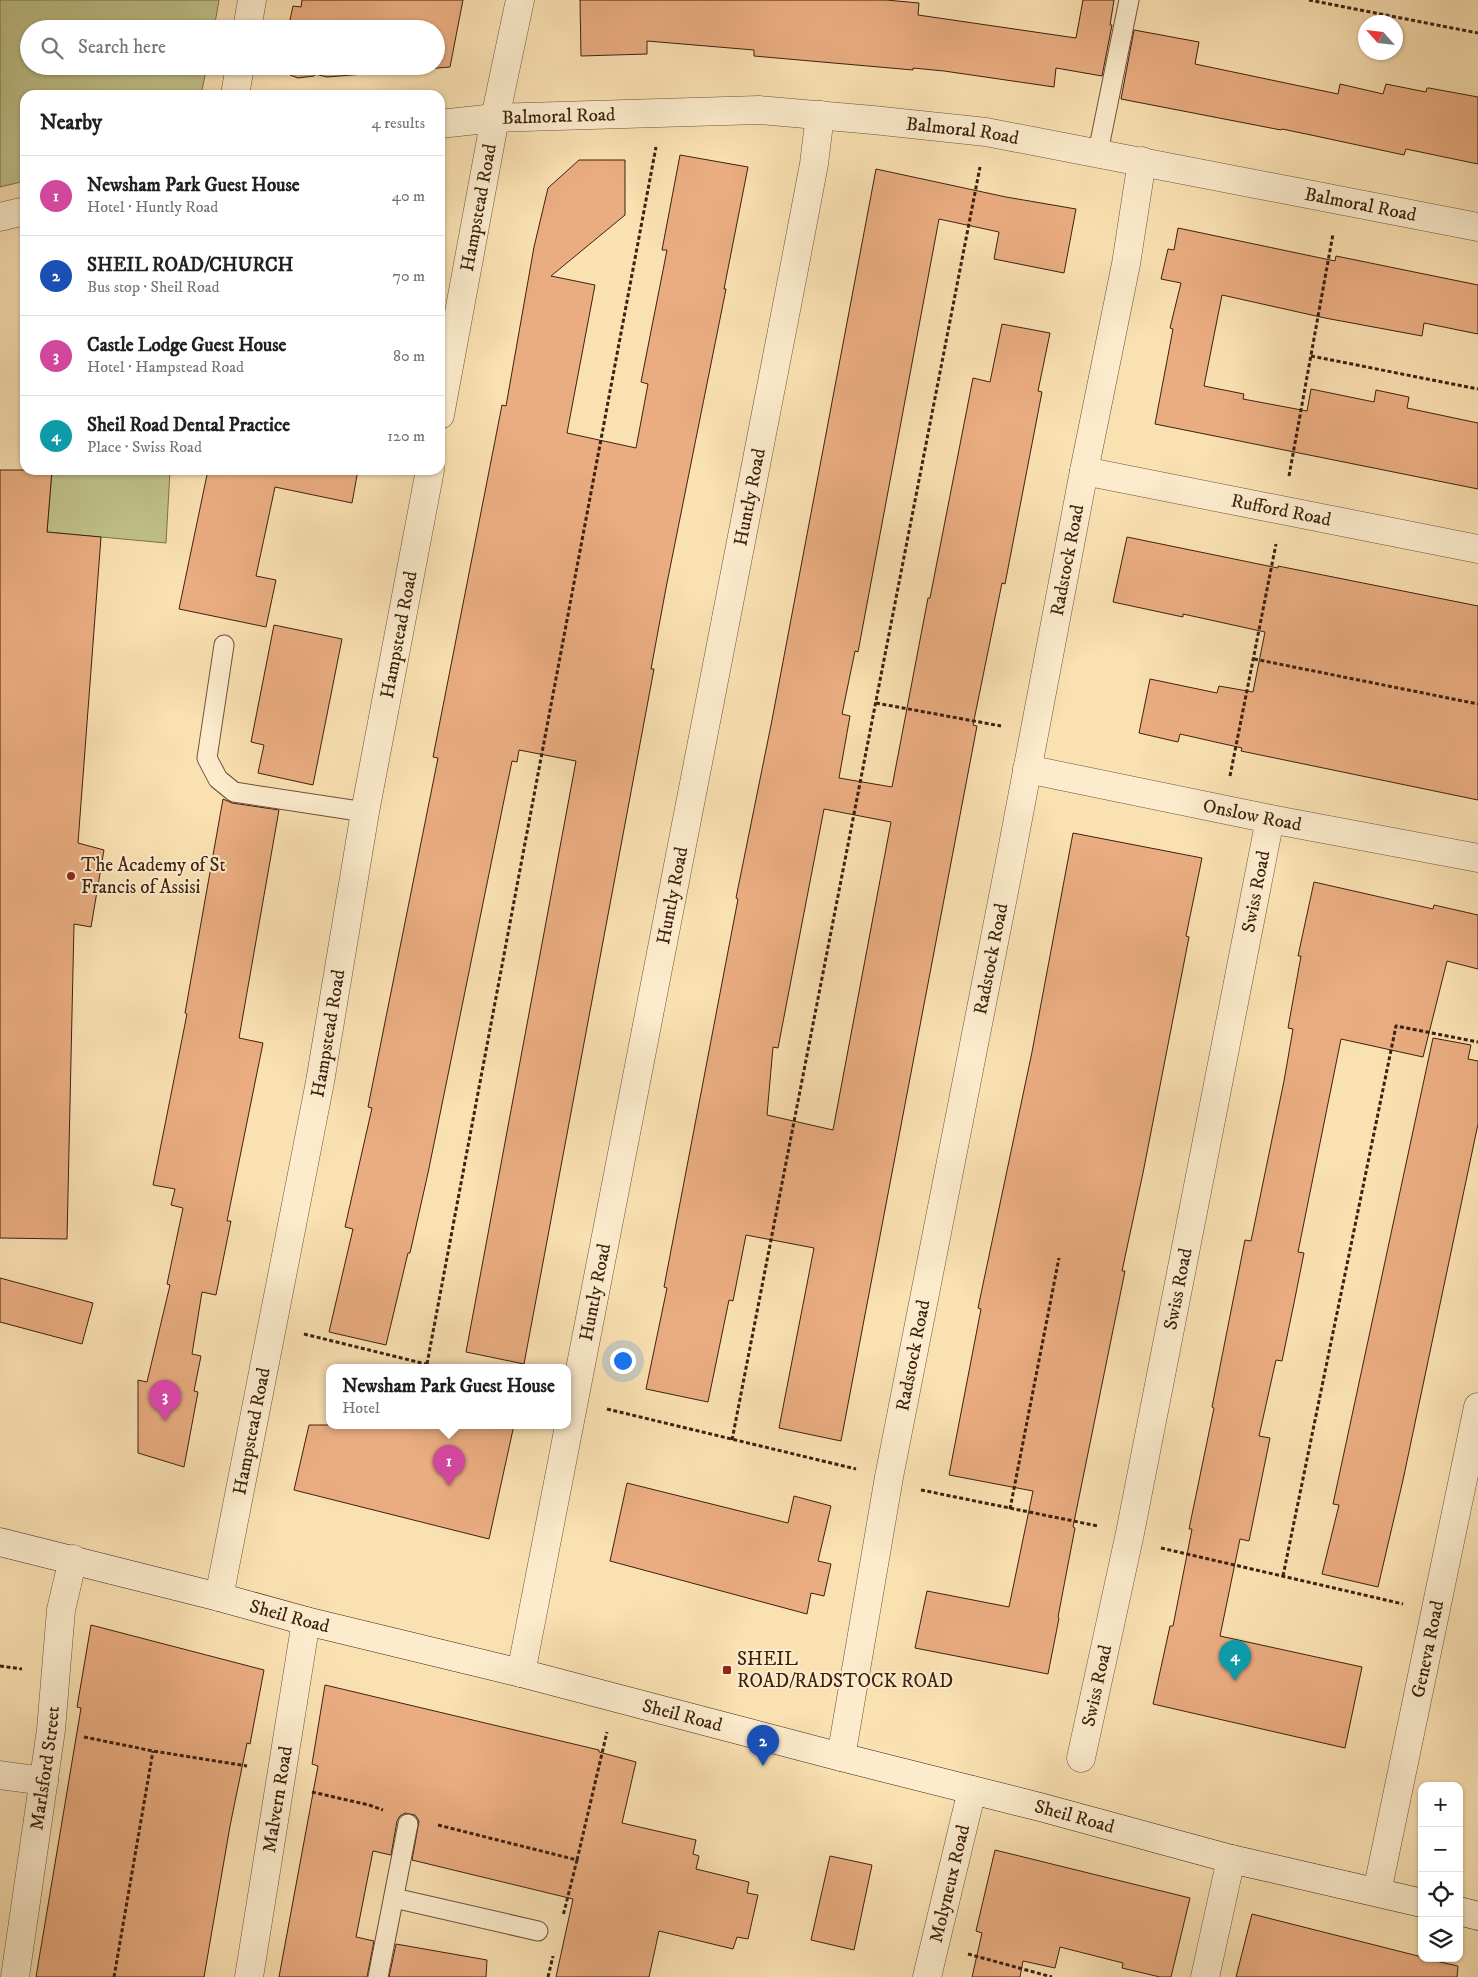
<!DOCTYPE html>
<html lang="en">
<head>
<meta charset="utf-8">
<style>
	:root { --surface:#fff; --page:#f2f2f2; --text:#202124; --muted:#757577; --line:#e0e0e0; --accent:#ea580c }
	body { margin:0; font-family:"IM FELL DW Pica",serif; background:var(--page); color:var(--text) }
	.controls { position:absolute; right:15px; bottom:15px; display:grid; overflow:hidden; border-radius:10px; box-shadow:0 1px 4px #0004 }
	.controls button { width:45px; height:45px; display:grid; place-items:center; padding:0; border:0; border-bottom:1px solid var(--line); background:var(--surface); color:var(--text); font:25px sans-serif }
	.compass { position:absolute; left:1358px; top:15px; width:45px; height:45px; border-radius:50%; background:var(--surface); box-shadow:0 1px 4px #0004; rotate:297deg }
	.you { position:absolute; left:622px; top:1360px; width:18px; height:18px; margin:-12px; border:4px solid #fff; border-radius:50%; background:#1a73e8; box-shadow:0 0 0 8px #1a73e833 }
	.badge { display:grid; place-items:center; width:32px; height:32px; border-radius:50%; background:var(--accent); color:#fff; font-size:16px; font-weight:700 }
	.pin { position:absolute; translate:-50% -41px; filter:drop-shadow(0 1px 2px #0008) }
	.pin::after { content:''; position:absolute; top:26px; width:18px; height:15px; background:inherit; clip-path:polygon(0 0,100% 0,50% 100%) }
	.popup { position:absolute; left:326px; top:1364px; width:245px; height:65px; box-sizing:border-box; display:grid; place-content:center; border-radius:10px; background:var(--surface); filter:drop-shadow(0 1px 4px #0005); font-size:16px; white-space:nowrap; color:var(--muted) }
	.popup b { font-size:19px; color:var(--text) }
	.popup::after { content:''; position:absolute; left:50%; top:100%; margin-left:-10px; border:10px solid transparent; border-top-color:var(--surface) }
	.list { margin:0; padding:0; list-style:none }
	h2 { display:flex; justify-content:space-between; align-items:center; height:65px; margin:0; padding:0 20px; font-size:21px }
	h2 small { font-size:16px; font-weight:400; color:var(--muted) }
	.list li { display:grid; grid-template-columns:32px 1fr auto; gap:15px; align-items:center; box-sizing:border-box; height:80px; padding:0 20px; border-top:1px solid var(--line) }
	.list b { display:block; font-size:19px; white-space:nowrap }
	.list p { margin:0; font-size:16px; white-space:nowrap; color:var(--muted) }
	.list em { font-size:16px; font-style:normal; color:var(--muted) }
	.icon { flex:none; width:28px; height:28px; fill:none; stroke:currentColor; stroke-width:2; stroke-linecap:round; stroke-linejoin:round }
	.map { position:relative; flex:none; width:1478px; height:1977px; overflow:hidden }
	.search { position:absolute; background:var(--surface); box-shadow:0 1px 4px #0004; left:20px; top:20px; width:425px; height:55px; display:flex; align-items:center; gap:12px; box-sizing:border-box; padding:0 18px; border-radius:28px; color:var(--muted); font-size:19px }
	.panel { position:absolute; background:var(--surface); box-shadow:0 1px 4px #0004; left:20px; top:90px; width:425px; height:385px; border-radius:15px }
	.map>svg:first-child { display:block }
	.green { fill:#c0c28a; stroke:#7f714d }
	.building { fill:#eaad81; stroke:#3e2010; fill-rule:evenodd }
	.lines { fill:none; stroke-linecap:round; stroke-linejoin:round }
	.lane-casing { stroke:#6d5038; stroke-width:21 }
	.street-casing { stroke:#6d5038; stroke-width:29 }
	.secondary-casing { stroke:#3e2010; stroke-width:29 }
	.path { stroke:#3e2010; stroke-width:3; stroke-dasharray:4 2.5; stroke-linecap:butt }
	.lane { stroke:#fceccd; stroke-width:19 }
	.street { stroke:#fceccd; stroke-width:28 }
	.secondary { stroke:#fceccd; stroke-width:28 }
	.poi-dot { fill:#8f2418; stroke:#fceccd; stroke-width:2 }
	.labels { text-anchor:middle; dominant-baseline:central; stroke-width:4; stroke-linejoin:round; paint-order:stroke }
	.street-label { font-size:19px; fill:#3e2010; stroke:#fceccd }
	.poi-label { font-size:19px; fill:#3e2010; stroke:#fceccd; text-anchor:start }
</style>
</head>
<body>
<div class="map">
<svg width="1478" height="1977" viewBox="0 0 1478 1977">
	<rect width="100%" height="100%" fill="#fae1b2"/>
	<filter id="stains"><feTurbulence type="fractalNoise" baseFrequency=".004" numOctaves="4"/><feColorMatrix values="0 0 0 0 .2 0 0 0 0 .09 0 0 0 0 .02 0 0 0 .5 -.17"/></filter>
	<radialGradient id="worn" r=".72"><stop offset=".6" stop-color="#630" stop-opacity="0"/><stop offset="1" stop-color="#630" stop-opacity=".3"/></radialGradient>
	<g class="green">
		<polygon points="0,0 219,0 214,29 29,29 29,66 207,66 201,95 25,95 25,181 0,187"/>
		<polygon points="52,470 170,470 166,543 47,532"/>
	</g>
	<g class="building">
		<polygon points="302,0 463,0 450,67 327,77 315,74 314,76 298,78 290,75 283,66 436,66 436,29 288,29 293,6 301,7"/>
		<polygon points="580,0 886,0 919,3 918,15 1076,38 1083,0 1114,0 1110,25 1112,25 1102,76 1056,68 1054,87 944,71 913,68 913,70 754,56 754,50 647,41 647,54 581,56"/>
		<polygon points="1134,30 1199,42 1195,64 1338,94 1340,84 1383,94 1386,84 1426,92 1427,88 1429,88 1478,97 1478,164 1406,149 1404,155 1311,135 1282,129 1281,130 1121,99"/>
		<polygon points="680,155 748,167 724,289 726,289 666,588 651,669 654,669 524,1364 466,1352 576,761 519,750 517,762 512,761 428,1173 410,1253 408,1253 386,1345 329,1332 353,1229 345,1227 372,1108 368,1107 438,758 433,757 502,405 506,406 534,247 548,188 579,160 625,160 625,215 551,276 595,285 567,433 636,448 648,384 641,382 667,250 662,250"/>
		<path d="M 876,169 L 1006,197 L 1076,209 L 1064,273 L 994,259 L 999,232 L 939,219 L 858,652 L 855,651 L 842,714 L 850,716 L 839,778 L 892,787 L 928,598 L 930,598 L 973,378 L 990,382 L 1002,324 L 1050,333 L 1038,391 L 1042,392 L 1005,584 L 1002,583 L 973,725 L 977,726 L 841,1441 L 779,1428 L 814,1248 L 746,1235 L 733,1301 L 729,1300 L 708,1402 L 646,1389 L 667,1288 L 664,1287 L 738,899 L 736,898 L 772,720 ZM 824,809 L 891,822 L 833,1130 L 767,1115 L 773,1047 L 778,1048 Z"/>
		<polygon points="1178,228 1335,261 1336,256 1478,285 1478,334 1424,323 1422,336 1325,318 1222,295 1204,386 1244,394 1243,399 1307,411 1311,389 1374,402 1376,390 1409,397 1407,408 1478,423 1478,489 1155,424 1173,329 1170,328 1181,283 1161,279 1168,249 1174,250"/>
		<polygon points="0,470 52,470 47,532 101,537 78,843 104,850 91,927 74,924 67,1239 0,1238"/>
		<polygon points="208,470 358,470 352,503 275,487 256,576 276,580 266,627 179,609"/>
		<polygon points="1127,537 1278,568 1278,566 1478,606 1478,800 1241,751 1242,748 1180,734 1178,742 1139,733 1150,679 1217,693 1219,686 1253,692 1265,632 1183,614 1183,617 1113,602"/>
		<polygon points="274,625 342,639 313,785 258,773 264,745 251,742"/>
		<polygon points="223,799 232,803 279,810 239,1038 263,1043 227,1221 231,1221 216,1295 202,1292 192,1354 201,1356 194,1391 198,1392 184,1467 138,1453 138,1380 147,1382 170,1285 167,1284 183,1208 171,1205 175,1189 153,1185 187,1014 185,1013"/>
		<polygon points="1073,833 1202,858 1186,936 1189,937 1143,1173 1122,1271 1125,1271 1073,1527 1075,1528 1058,1617 1059,1618 1048,1674 915,1648 927,1591 1009,1607 1033,1491 949,1475 981,1309 978,1308 1032,1052"/>
		<polygon points="1314,882 1433,909 1434,905 1478,915 1478,969 1447,961 1423,1057 1341,1039 1298,1252 1304,1253 1294,1303 1282,1361 1276,1360 1259,1436 1270,1438 1249,1541 1240,1539 1220,1636 1362,1667 1345,1748 1153,1704 1170,1626 1173,1626 1192,1529 1189,1529 1214,1408 1212,1407 1245,1240 1251,1241 1284,1081 1293,1029 1288,1028 1301,956 1298,956"/>
		<polygon points="1433,1038 1471,1045 1468,1059 1478,1061 1478,1124 1403,1480 1378,1587 1322,1574 1339,1505 1333,1504"/>
		<polygon points="0,1278 93,1303 82,1344 0,1322"/>
		<polygon points="309,1425 514,1425 489,1539 294,1490"/>
		<polygon points="627,1483 788,1523 794,1496 831,1506 818,1561 831,1564 824,1596 811,1593 807,1614 610,1561"/>
		<polygon points="91,1625 264,1670 250,1744 247,1743 230,1826 204,1977 36,1977 81,1708 77,1707"/>
		<polygon points="325,1685 599,1750 599,1752 636,1762 622,1823 696,1840 693,1854 699,1856 696,1869 749,1882 747,1893 758,1895 748,1939 737,1937 733,1949 659,1931 649,1977 556,1977 573,1899 412,1860 419,1821 415,1815 405,1813 400,1816 397,1821 391,1855 373,1851 356,1937 374,1941 367,1977 279,1977 318,1766 312,1764"/>
		<polygon points="995,1850 1190,1898 1171,1977 1160,1977 1122,1968 1123,1963 1060,1947 1055,1968 1023,1961 1020,1977 972,1977 982,1933 976,1931"/>
		<polygon points="830,1856 872,1865 854,1950 811,1940"/>
		<polygon points="1252,1914 1422,1957 1422,1958 1458,1966 1457,1977 1236,1977"/>
		<polygon points="396,1944 487,1960 486,1977 389,1977"/>
	</g>
	<g class="lines">
		<defs>
			<g id="lane">
				<polyline points="1098,152 1129,0"/>
				<polyline points="224,645 207,758 218,779 234,792 365,812"/>
				<polyline points="394,1898 538,1931"/>
				<polyline points="378,1977 408,1824"/>
			</g>
			<g id="street">
				<polyline points="247,29 252,0"/>
				<polyline points="235,95 240,66"/>
				<path id="s1" d="M 440,124 L 495,118 L 759,110 L 873,120 L 986,132 L 1478,227"/>
				<polyline points="0,217 25,211"/>
				<path id="s2" d="M 440,415 L 495,118 L 520,0"/>
				<path id="s3" d="M 1084,471 L 1478,549"/>
				<path id="s4" d="M 1027,769 L 1270,819 L 1478,858"/>
				<path id="s5" d="M 219,1597 L 320,1082 L 365,812 L 430,470"/>
				<path id="s6" d="M 521,1673 L 794,269 L 814,164 L 820,115"/>
				<path id="s7" d="M 841,1757 L 889,1477 L 1010,861 L 1084,471 L 1126,264 L 1142,161"/>
				<path id="s8" d="M 1081,1758 L 1130,1533 L 1270,819"/>
				<polyline points="0,1775 44,1781"/>
				<path id="s9" d="M 1377,1892 L 1478,1407"/>
				<path id="s10" d="M 15,1977 L 51,1730 L 61,1610 L 73,1559"/>
				<path id="s11" d="M 249,1977 L 306,1621"/>
				<path id="s12" d="M 927,1977 L 972,1790"/>
				<polyline points="1205,1977 1231,1859"/>
			</g>
			<g id="secondary">
				<path id="s13" d="M 0,1542 L 219,1597 L 306,1621 L 521,1673 L 841,1757 L 1040,1807 L 1231,1859 L 1422,1903"/>
				<polyline points="1459,1911 1478,1916"/>
			</g>
		</defs>
		<use href="#lane" class="lane-casing"/>
		<use href="#street" class="street-casing"/>
		<use href="#secondary" class="secondary-casing"/>
		<g class="path">
			<polyline points="1309,0 1478,33"/>
			<polyline points="1311,356 1478,389"/>
			<polyline points="1289,476 1333,234"/>
			<polyline points="1254,659 1478,704"/>
			<polyline points="876,703 1001,726"/>
			<polyline points="1230,776 1276,544"/>
			<polyline points="304,1334 438,1367"/>
			<polyline points="427,1364 656,147"/>
			<polyline points="607,1409 856,1469"/>
			<polyline points="732,1440 980,167"/>
			<polyline points="921,1490 1098,1526"/>
			<polyline points="1010,1509 1059,1258"/>
			<polyline points="1161,1548 1403,1604"/>
			<polyline points="1283,1576 1396,1026 1478,1042"/>
			<polyline points="0,1666 22,1669"/>
			<polyline points="84,1737 153,1751 247,1766"/>
			<polyline points="312,1792 369,1805 383,1810"/>
			<polyline points="438,1825 577,1860 563,1916"/>
			<polyline points="577,1860 607,1732"/>
			<polyline points="968,1954 1052,1977"/>
			<polyline points="114,1977 153,1751"/>
			<polyline points="548,1977 553,1956"/>
		</g>
		<use href="#lane" class="lane"/>
		<use href="#street" class="street"/>
		<use href="#secondary" class="secondary"/>
	</g>
	<g class="poi-dot">
		<circle cx="71" cy="876" r="5"/>
		<rect x="722" y="1665" width="10" height="10" rx="2.5"/>
	</g>
	<g class="labels">
		<g class="street-label">
			<text stroke="none"><textPath href="#s1" startOffset="119">Balmoral Road</textPath></text>
			<text stroke="none"><textPath href="#s1" startOffset="524">Balmoral Road</textPath></text>
			<text stroke="none"><textPath href="#s1" startOffset="929">Balmoral Road</textPath></text>
			<text stroke="none"><textPath href="#s2" startOffset="211">Hampstead Road</textPath></text>
			<text stroke="none"><textPath href="#s6" startOffset="1198">Huntly Road</textPath></text>
			<text stroke="none"><textPath href="#s3" startOffset="201">Rufford Road</textPath></text>
			<text stroke="none"><textPath href="#s7" startOffset="1218">Radstock Road</textPath></text>
			<text stroke="none"><textPath href="#s5" startOffset="979">Hampstead Road</textPath></text>
			<text stroke="none"><textPath href="#s4" startOffset="230">Onslow Road</textPath></text>
			<text stroke="none"><textPath href="#s8" startOffset="884">Swiss Road</textPath></text>
			<text stroke="none"><textPath href="#s6" startOffset="792">Huntly Road</textPath></text>
			<text stroke="none"><textPath href="#s7" startOffset="812">Radstock Road</textPath></text>
			<text stroke="none"><textPath href="#s5" startOffset="574">Hampstead Road</textPath></text>
			<text stroke="none"><textPath href="#s8" startOffset="479">Swiss Road</textPath></text>
			<text stroke="none"><textPath href="#s6" startOffset="388">Huntly Road</textPath></text>
			<text stroke="none"><textPath href="#s7" startOffset="408">Radstock Road</textPath></text>
			<text stroke="none"><textPath href="#s5" startOffset="169">Hampstead Road</textPath></text>
			<text stroke="none"><textPath href="#s13" startOffset="299">Sheil Road</textPath></text>
			<text stroke="none"><textPath href="#s9" startOffset="248">Geneva Road</textPath></text>
			<text stroke="none"><textPath href="#s8" startOffset="74">Swiss Road</textPath></text>
			<text stroke="none"><textPath href="#s13" startOffset="704">Sheil Road</textPath></text>
			<text stroke="none"><textPath href="#s10" startOffset="211">Marlsford Street</textPath></text>
			<text stroke="none"><textPath href="#s11" startOffset="180">Malvern Road</textPath></text>
			<text stroke="none"><textPath href="#s13" startOffset="1109">Sheil Road</textPath></text>
			<text stroke="none"><textPath href="#s12" startOffset="96">Molyneux Road</textPath></text>
		</g>
		<g class="poi-label">
			<text x="81" y="865">The Academy of St<tspan x="81" dy="22">Francis of Assisi</tspan></text>
			<text x="737" y="1659">SHEIL<tspan x="737" dy="22">ROAD/RADSTOCK ROAD</tspan></text>
		</g>
	</g>
	<rect width="100%" height="100%" filter="url(#stains)"/>
	<rect width="100%" height="100%" fill="url(#worn)"/>
</svg>
<div class="controls">
<button>+</button>
<button>−</button>
<button><svg class="icon" aria-label="locate" viewBox="0 0 24 24"><circle cx="12" cy="12" r="6"/><path d="M12 2v4M12 18v4M2 12h4M18 12h4"/></svg></button>
<button><svg class="icon" aria-label="layers" viewBox="0 0 24 24"><path d="M12 4l9 5-9 5-9-5zM3 14l9 5 9-5"/></svg></button>
</div>
<svg class="compass" viewBox="-18 -18 36 36"><path d="M0-13l5 13h-10z" fill="#e53935"/><path d="M0 13l5-13h-10z" fill="#757577"/></svg>
<div class="you"></div>
<div class="pin badge" style="left:449px;top:1486px;background:#d1479c">1</div>
<div class="popup"><b>Newsham Park Guest House</b>Hotel</div>
<div class="pin badge" style="left:763px;top:1766px;background:#1a4fb4">2</div>
<div class="pin badge" style="left:165px;top:1421px;background:#d1479c">3</div>
<div class="pin badge" style="left:1235px;top:1681px;background:#0f9aa8">4</div>
<div class="search"><svg class="icon" aria-label="search" viewBox="0 0 24 24"><circle cx="10" cy="10" r="6"/><path d="M15 15l6 6"/></svg>Search here</div>
<section class="panel">
<h2>Nearby<small>4 results</small></h2>
<ul class="list">
<li><span class="badge" style="background:#d1479c">1</span><div><b>Newsham Park Guest House</b><p>Hotel · Huntly Road</p></div><em>40 m</em></li>
<li><span class="badge" style="background:#1a4fb4">2</span><div><b>SHEIL ROAD/CHURCH</b><p>Bus stop · Sheil Road</p></div><em>70 m</em></li>
<li><span class="badge" style="background:#d1479c">3</span><div><b>Castle Lodge Guest House</b><p>Hotel · Hampstead Road</p></div><em>80 m</em></li>
<li><span class="badge" style="background:#0f9aa8">4</span><div><b>Sheil Road Dental Practice</b><p>Place · Swiss Road</p></div><em>120 m</em></li>
</ul>
</section>
</div>
</body>
</html>
